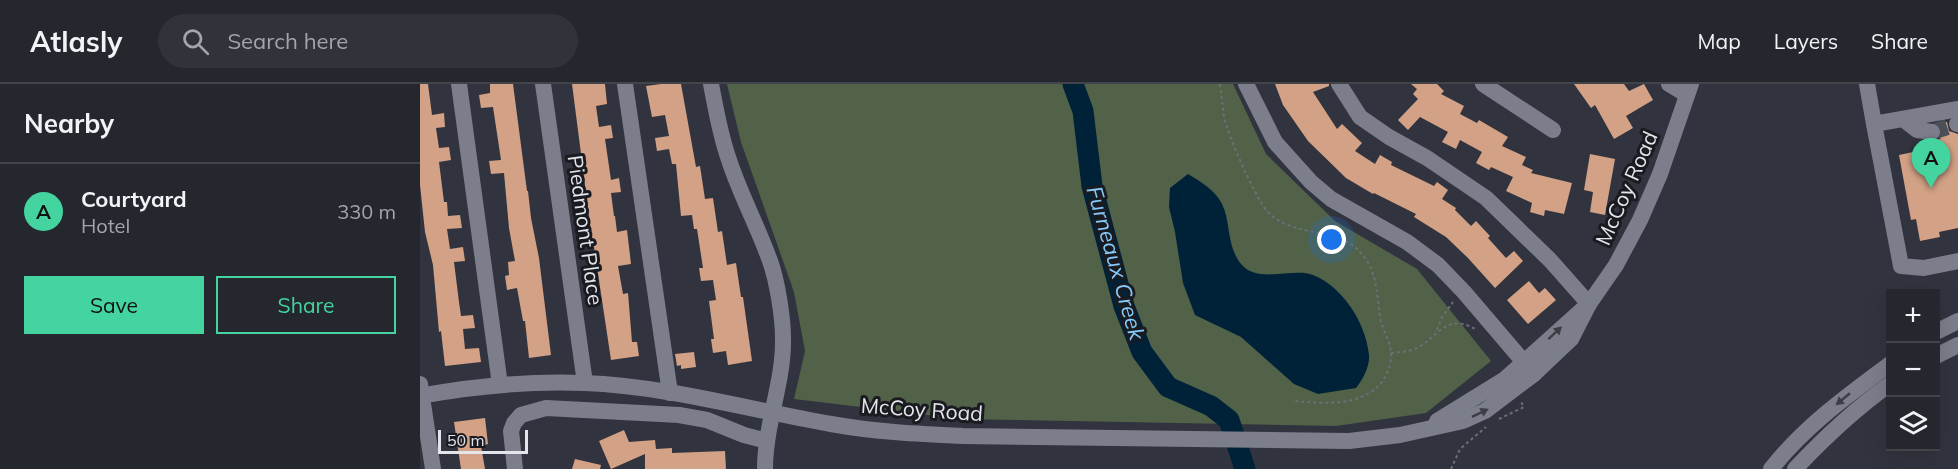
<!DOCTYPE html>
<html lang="en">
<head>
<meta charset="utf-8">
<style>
	:root { --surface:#25272e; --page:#31333a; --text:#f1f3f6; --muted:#a3a5aa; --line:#42444a; --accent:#43d4a0 }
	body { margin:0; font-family:Mulish,sans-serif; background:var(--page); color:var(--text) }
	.controls { position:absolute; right:18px; bottom:18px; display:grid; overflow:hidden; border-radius:0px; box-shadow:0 6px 24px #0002 }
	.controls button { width:54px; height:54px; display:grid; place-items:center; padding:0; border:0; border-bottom:2px solid var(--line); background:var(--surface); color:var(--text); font:30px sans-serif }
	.scale { position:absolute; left:18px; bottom:15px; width:90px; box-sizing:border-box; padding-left:6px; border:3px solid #e3e5eb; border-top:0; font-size:16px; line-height:21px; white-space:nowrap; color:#e3e5eb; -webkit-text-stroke:4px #1a1b20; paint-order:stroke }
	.you { position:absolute; left:912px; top:156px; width:21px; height:21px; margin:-15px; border:4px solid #fff; border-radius:50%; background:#1a73e8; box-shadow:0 0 0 9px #1a73e833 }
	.badge { display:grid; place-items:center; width:39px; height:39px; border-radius:50%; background:var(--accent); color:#111; font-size:20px; font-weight:700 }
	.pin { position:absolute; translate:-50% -50px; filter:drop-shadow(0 2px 3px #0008) }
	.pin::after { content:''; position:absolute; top:32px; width:21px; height:18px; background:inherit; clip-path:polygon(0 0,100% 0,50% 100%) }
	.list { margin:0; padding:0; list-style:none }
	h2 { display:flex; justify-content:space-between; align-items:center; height:78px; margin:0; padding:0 24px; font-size:26px }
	h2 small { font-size:20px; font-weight:400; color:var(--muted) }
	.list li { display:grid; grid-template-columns:39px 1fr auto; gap:18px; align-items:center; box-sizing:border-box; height:96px; padding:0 24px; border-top:2px solid var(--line) }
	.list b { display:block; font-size:22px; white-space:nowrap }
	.list p { margin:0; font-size:20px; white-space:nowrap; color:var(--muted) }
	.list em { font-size:20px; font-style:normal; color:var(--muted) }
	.actions { display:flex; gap:12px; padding:18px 24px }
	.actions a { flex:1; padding:14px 0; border:2px solid var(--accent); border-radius:0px; text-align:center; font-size:21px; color:var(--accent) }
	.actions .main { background:var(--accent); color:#111 }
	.icon { flex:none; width:33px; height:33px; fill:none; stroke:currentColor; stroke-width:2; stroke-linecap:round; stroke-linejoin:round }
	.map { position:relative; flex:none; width:1538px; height:385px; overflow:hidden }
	header { display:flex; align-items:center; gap:36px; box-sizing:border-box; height:84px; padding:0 30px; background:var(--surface); border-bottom:2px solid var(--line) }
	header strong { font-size:28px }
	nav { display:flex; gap:33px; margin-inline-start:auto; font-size:21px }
	.search { width:420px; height:54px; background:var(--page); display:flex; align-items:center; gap:15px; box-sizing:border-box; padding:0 21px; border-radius:33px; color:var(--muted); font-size:22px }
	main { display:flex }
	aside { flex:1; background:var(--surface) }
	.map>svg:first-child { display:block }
	.green { fill:#516249 }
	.water { fill:#002238 }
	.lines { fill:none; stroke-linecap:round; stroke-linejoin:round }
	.river { stroke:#002238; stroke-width:21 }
	.building { fill:#d3a185 }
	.minor-tunnel { stroke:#4c4f58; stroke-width:16; stroke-dasharray:16 8; stroke-linecap:butt }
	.path { stroke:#6c6f77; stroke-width:2; stroke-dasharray:3 3; stroke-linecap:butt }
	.minor { stroke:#7c7f8b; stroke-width:16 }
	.oneway { fill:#3c3e45 }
	.labels { text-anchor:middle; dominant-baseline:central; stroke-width:6; stroke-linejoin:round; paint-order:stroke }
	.street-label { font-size:21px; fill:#e3e5eb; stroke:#1a1b20 }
	.water-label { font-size:22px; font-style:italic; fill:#84ccfe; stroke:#1a1b20 }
</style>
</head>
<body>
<header>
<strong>Atlasly</strong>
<div class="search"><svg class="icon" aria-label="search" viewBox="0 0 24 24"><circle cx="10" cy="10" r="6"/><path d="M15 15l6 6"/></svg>Search here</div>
<nav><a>Map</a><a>Layers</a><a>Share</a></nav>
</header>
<main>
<aside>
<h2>Nearby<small></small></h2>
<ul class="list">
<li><span class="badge">A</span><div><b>Courtyard</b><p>Hotel</p></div><em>330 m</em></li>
</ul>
<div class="actions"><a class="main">Save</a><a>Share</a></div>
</aside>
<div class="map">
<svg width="1538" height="385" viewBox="0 0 1538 385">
	<rect width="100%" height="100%" fill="#31343e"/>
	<polygon class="green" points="307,0 813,0 846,70 915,137 997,185 1071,277 1006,329 916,342 541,335 374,315 385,267 374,208 321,58"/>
	<path class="water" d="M 768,90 C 781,98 795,106 802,120 C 811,137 806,163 822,181 C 839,200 873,183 893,191 C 923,203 946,239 949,271 C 950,282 943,295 936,304 L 898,310 L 874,300 L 821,253 L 775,231 L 763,199 L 755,148 L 749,123 L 750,104 Z"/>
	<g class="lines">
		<polyline class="river" points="653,0 663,27 672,102 704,222 722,268 748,303 791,322 809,336 825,385"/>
	</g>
	<g class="building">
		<polygon points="0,0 8,0 12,31 24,29 25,43 16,44 19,64 29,63 31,76 19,78 24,118 27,118 28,132 40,131 42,144 27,145 30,165 43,163 45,177 34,178 39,218 41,232 53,231 55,244 43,245 45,265 59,264 61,278 25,282 21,247 19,248 13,181 5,148 0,101"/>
		<polygon points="70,0 93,0 107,107 108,107 111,134 119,174 131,271 109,274 105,237 103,237 97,204 87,206 85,192 89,191 88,178 95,177 89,144 84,89 71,90 69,77 81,76 73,23 61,24 59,11 70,9"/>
		<polygon points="152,0 185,0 187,20 176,22 179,43 191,41 193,54 185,55 191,96 199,94 201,108 191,109 194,132 195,132 197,148 207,146 211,180 198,182 203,210 208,209 212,258 217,258 219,272 191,276 174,163 173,163"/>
		<polygon points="241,0 261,0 276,83 280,82 285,115 293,114 298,148 302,147 307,181 316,179 321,213 323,213 332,277 308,281 306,267 293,269 291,255 294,255 289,217 296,216 293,196 281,197 279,184 283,184 277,145 274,145 272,131 261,132 256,80 252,80 249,65 237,67 235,54 249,52 245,31 232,33 226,2"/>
		<polygon points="855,0 909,0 909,2 893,8 917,45 922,40 942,59 935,67 955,80 960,71 972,78 971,81 1014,102 1017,98 1028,106 1022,115 1036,124 1035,126 1051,142 1056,137 1070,152 1068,154 1086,174 1094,167 1103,177 1075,204 1048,174 1026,153 994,133 996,130 954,109 953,110 926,94 888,57 863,21"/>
		<polygon points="991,0 1017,0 1024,7 1021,10 1044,22 1040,30 1057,39 1059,36 1088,53 1082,62 1106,73 1102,81 1113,86 1111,89 1152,99 1144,130 1125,126 1124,132 1110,128 1112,119 1086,107 1093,93 1071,83 1069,86 1056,79 1062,68 1040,56 1036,65 1022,58 1028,48 1000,33 988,46 978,36 998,15 993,10 997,5"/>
		<polygon points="1154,0 1204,0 1209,7 1224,0 1233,16 1206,32 1213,44 1194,55 1175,21 1171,24"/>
		<polygon points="1527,38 1529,47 1538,50 1538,144 1519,148 1520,153 1500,157 1496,135 1491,136 1479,71 1512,64 1512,58 1520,55 1522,50 1521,43 1518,39"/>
		<polygon points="1170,70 1195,75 1185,131 1170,128 1173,108 1164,106"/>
		<polygon points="1109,197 1119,209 1125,204 1136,216 1108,240 1087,216"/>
		<polygon points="274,268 276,283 261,285 261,281 257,282 255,270"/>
		<polygon points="65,334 68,360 61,362 65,385 41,385 34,338"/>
		<polygon points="204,346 209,358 235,356 236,365 252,364 252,369 305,367 306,385 225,385 225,370 191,385 179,357"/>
		<polygon points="155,375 181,381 180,385 152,385"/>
	</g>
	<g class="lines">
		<polyline class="minor-tunnel" points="1512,48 1537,40"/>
		<g class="path">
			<path d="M 800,0 C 802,11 802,21 804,32 C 807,50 835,113 847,127 C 872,155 917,141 941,169 C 959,189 956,213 961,238 C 964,248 970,258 971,268 C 972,278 968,290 962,298 C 940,324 903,319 872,317"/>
			<polyline points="1017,246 1022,233 1033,218"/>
			<path d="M 971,269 C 979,268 987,268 995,265 C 1019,254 1025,227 1057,246"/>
			<polyline points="1079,335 1104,323 1101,318"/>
			<polyline points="1031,385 1040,365 1066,343"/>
		</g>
		<g class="minor">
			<polyline points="39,0 80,301"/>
			<polyline points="123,0 165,299"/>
			<polyline points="205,0 250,309"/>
			<path d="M 291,0 C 296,26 300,51 309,76 C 320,110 338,143 350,177 C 357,196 363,233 363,254 C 364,298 345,340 345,385"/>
			<polyline points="826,0 855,58 891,98 911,115 987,158 1018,181 1044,208 1114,290"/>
			<polyline points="919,0 940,33 969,53 1007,74 1066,114 1130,176 1169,220"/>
			<polyline points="1063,0 1133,46"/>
			<polyline points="1249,0 1267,11"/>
			<polyline points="1447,0 1454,40 1538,25"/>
			<polyline points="1483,35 1497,46 1512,48"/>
			<polyline points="1454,40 1481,182 1504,184 1538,177"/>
			<polyline points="1537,40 1538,39"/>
			<polyline points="1516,248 1538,237"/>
			<polyline points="1516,272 1538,261"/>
			<polyline points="0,300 13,385"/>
			<path d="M 0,312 C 54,302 109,297 164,299 C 247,302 330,326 411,340 C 455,348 499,350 543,352 L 929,357 L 980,351 L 1043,337 L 1065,327 L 1114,290 L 1151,255 L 1169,220 L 1196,181 L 1220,136 L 1240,90 L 1271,0"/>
			<polyline points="1017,337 1085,295 1163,225"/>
			<polyline points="95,385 91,347 94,339 101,331 126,324 259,331 287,336 324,351 347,357"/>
			<path d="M 1351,385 C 1384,343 1428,311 1470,280"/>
			<path d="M 1375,385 C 1405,353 1435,325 1470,300"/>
		</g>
	</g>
	<defs><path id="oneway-solid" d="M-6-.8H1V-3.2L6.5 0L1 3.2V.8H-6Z" transform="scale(1.5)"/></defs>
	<g class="oneway">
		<use href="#oneway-solid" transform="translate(1135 249) rotate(-43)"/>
		<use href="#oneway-solid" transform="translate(1423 315) rotate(140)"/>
		<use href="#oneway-solid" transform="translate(1060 329) rotate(-26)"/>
	</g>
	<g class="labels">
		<g class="street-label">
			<text transform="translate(1206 104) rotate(-66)">McCoy Road</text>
			<text transform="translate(166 146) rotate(82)">Piedmont Place</text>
			<text transform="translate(502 325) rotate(4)">McCoy Road</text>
		</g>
		<g class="water-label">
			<text transform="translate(696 179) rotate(74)">Furneaux Creek</text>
		</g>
	</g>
</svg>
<div class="controls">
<button>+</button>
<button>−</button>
<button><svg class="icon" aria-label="layers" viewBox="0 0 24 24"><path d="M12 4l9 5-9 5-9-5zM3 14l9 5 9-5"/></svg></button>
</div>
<div class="scale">50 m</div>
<div class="you"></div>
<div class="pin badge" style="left:1511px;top:104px">A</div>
</div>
</main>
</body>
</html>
